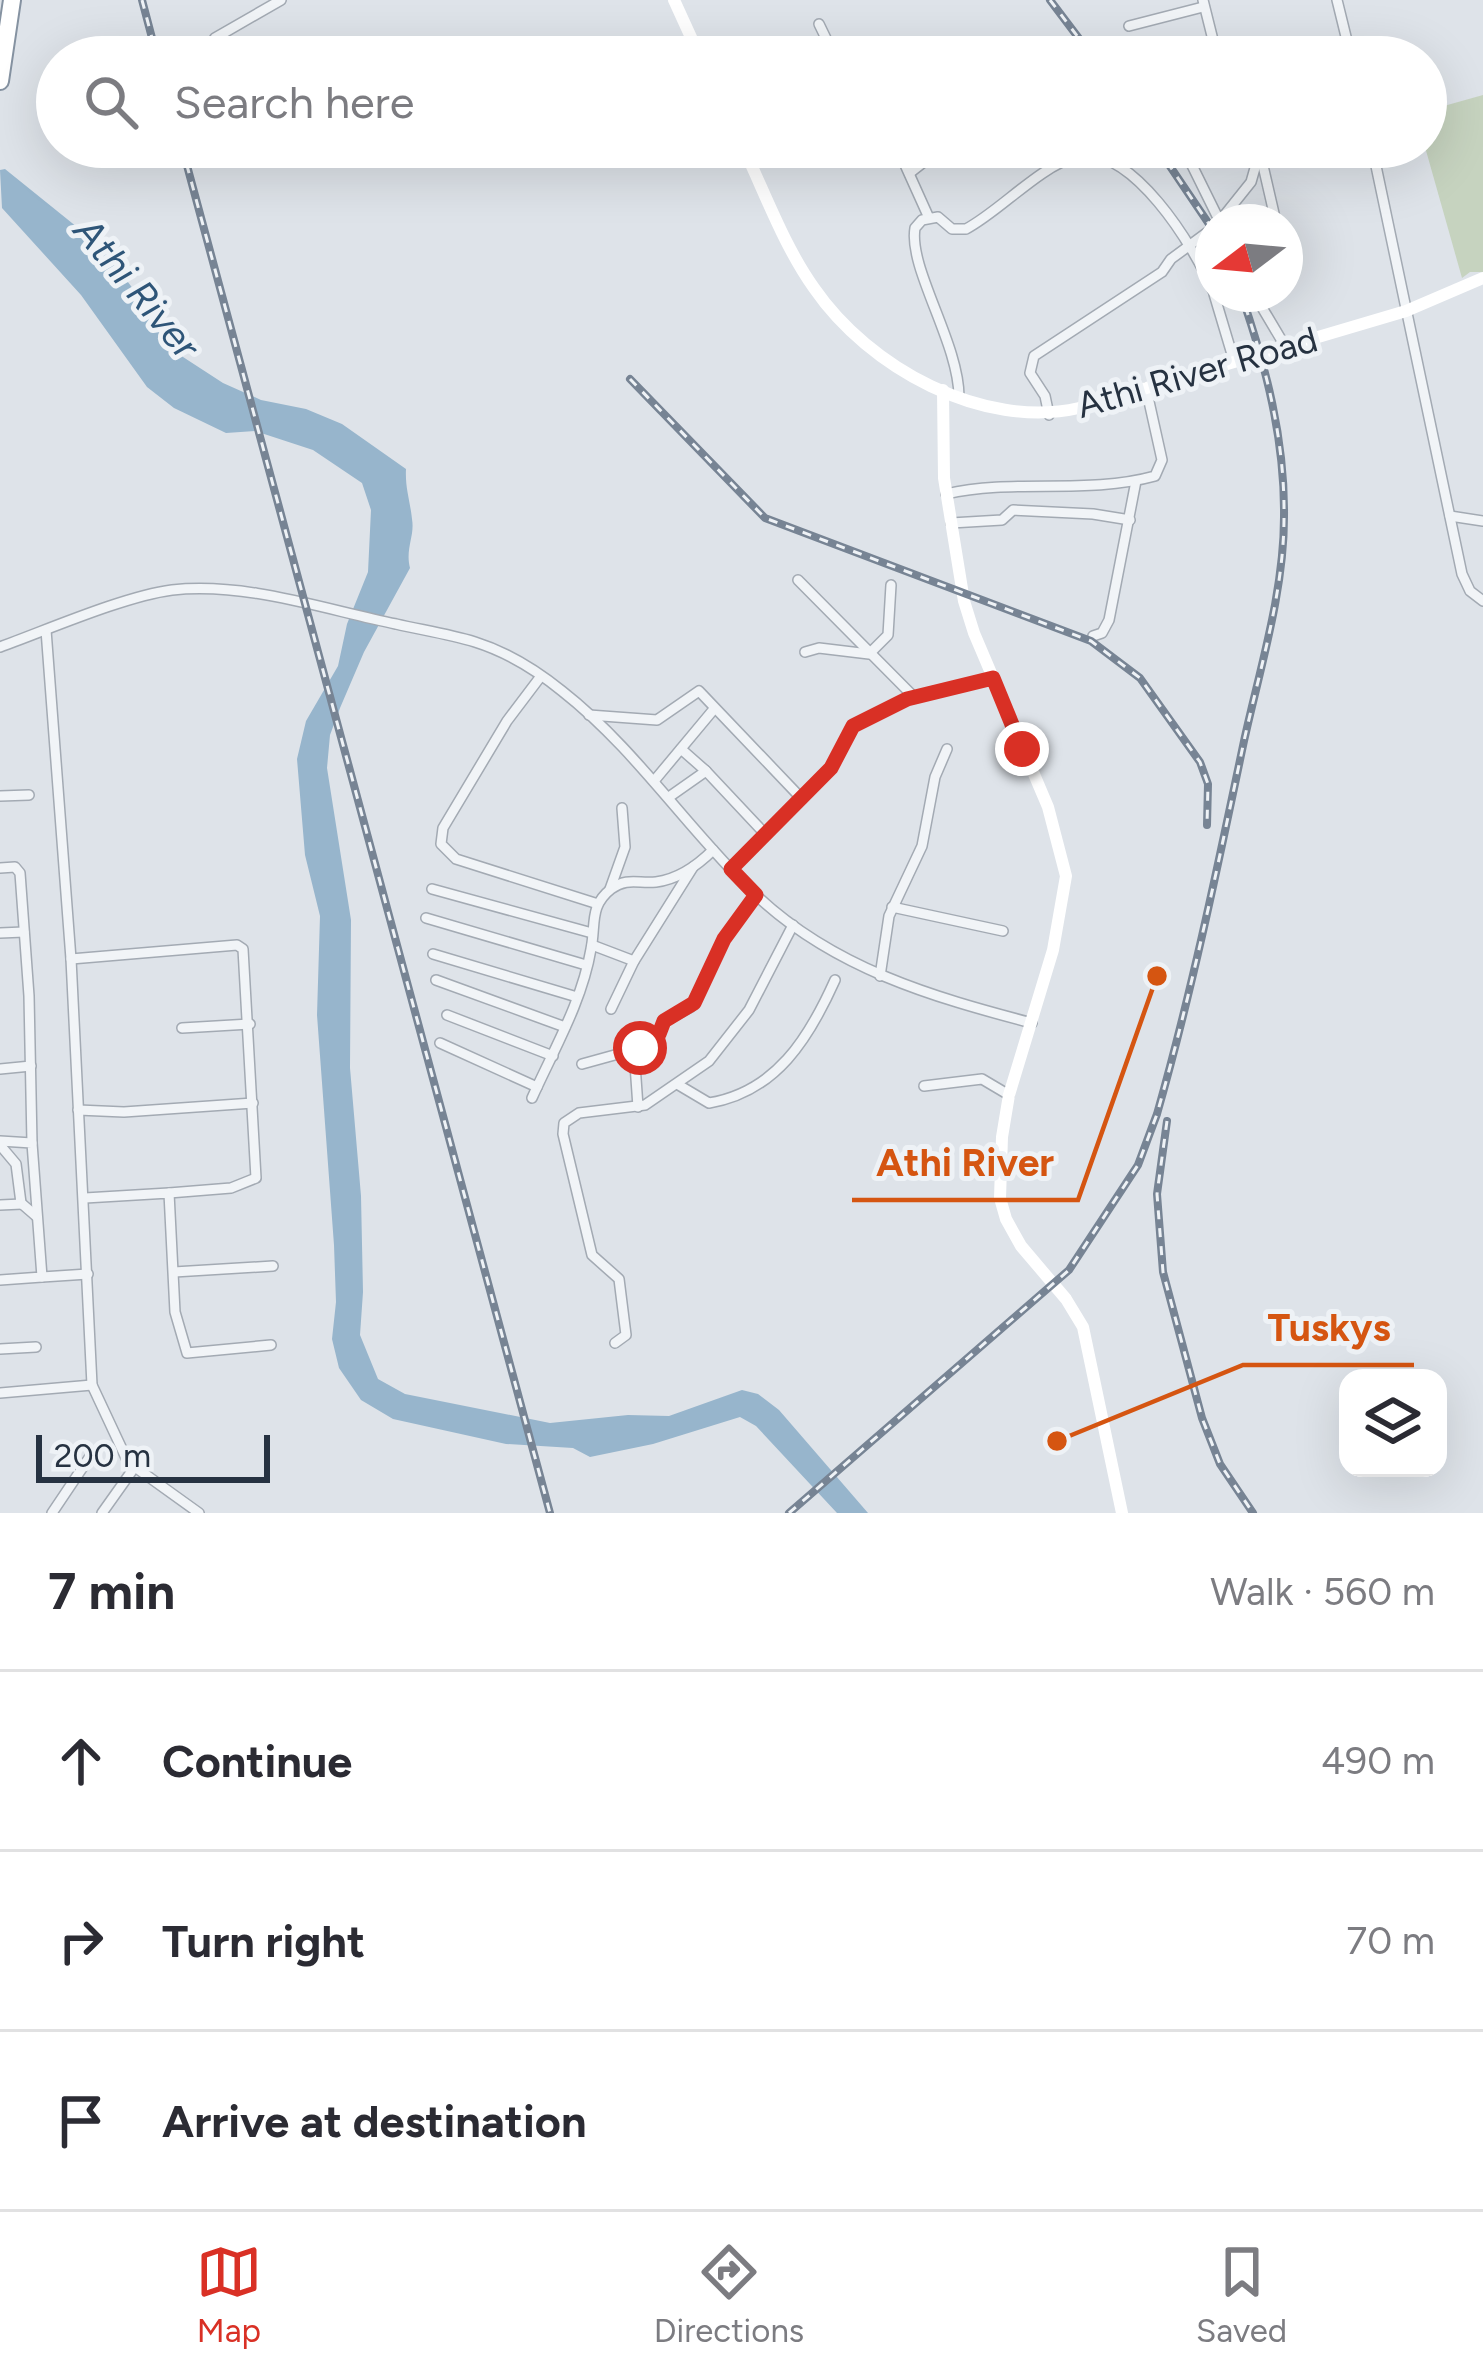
<!DOCTYPE html>
<html lang="en">
<head>
<meta charset="utf-8">
<style>
	:root { --surface:#fff; --page:#f2f2f3; --text:#2b2b33; --muted:#7c7c81; --line:#e1e1e2; --accent:#d93025 }
	body { margin:0; font-family:Figtree,sans-serif; background:var(--page); color:var(--text) }
	.controls { position:absolute; right:36px; bottom:36px; display:grid; overflow:hidden; border-radius:24px; box-shadow:0 12px 48px #0002 }
	.controls button { width:108px; height:108px; display:grid; place-items:center; padding:0; border:0; border-bottom:3px solid var(--line); background:var(--surface); color:var(--text); font:60px sans-serif }
	.compass { position:absolute; left:1195px; top:204px; width:108px; height:108px; border-radius:50%; background:var(--surface); box-shadow:0 12px 48px #0002; rotate:254deg }
	.scale { position:absolute; left:36px; bottom:30px; width:234px; box-sizing:border-box; padding-left:12px; border:6px solid #263241; border-top:0; font-size:33px; line-height:42px; white-space:nowrap; color:#263241; -webkit-text-stroke:9px #eef2f6; paint-order:stroke }
	.stop { position:absolute; width:36px; height:36px; margin:-27px; border:9px solid #d93025; border-radius:50%; background:#fff }
	.stop.end { background:#d93025; border-color:#fff; box-shadow:0 3px 12px #0008 }
	.list { margin:0; padding:0; list-style:none }
	h2 { display:flex; justify-content:space-between; align-items:center; height:156px; margin:0; padding:0 48px; font-size:51px }
	h2 small { font-size:39px; font-weight:400; color:var(--muted) }
	.list li { display:grid; grid-template-columns:78px 1fr auto; gap:36px; align-items:center; box-sizing:border-box; height:180px; padding:0 48px; border-top:3px solid var(--line) }
	.list b { display:block; font-size:45px; white-space:nowrap }
	.list em { font-size:39px; font-style:normal; color:var(--muted) }
	.icon { flex:none; width:66px; height:66px; fill:none; stroke:currentColor; stroke-width:2; stroke-linecap:round; stroke-linejoin:round }
	.map { position:relative; flex:none; width:1483px; height:1513px; overflow:hidden }
	.search { position:absolute; background:var(--surface); box-shadow:0 12px 48px #0002; left:36px; right:36px; top:36px; height:132px; display:flex; align-items:center; gap:30px; box-sizing:border-box; padding:0 42px; border-radius:66px; color:var(--muted); font-size:45px }
	.sheet { height:696px; background:var(--surface) }
	nav { display:flex; justify-content:space-around; align-items:center; box-sizing:border-box; height:168px; border-top:3px solid var(--line); background:var(--surface); font-size:33px; color:var(--muted) }
	nav a { display:grid; justify-items:center; gap:6px }
	nav .on { color:var(--accent) }
	.map>svg:first-child { display:block }
	.green { fill:#c6d3bf }
	.water { fill:#97b5cc }
	.lines { fill:none; stroke-linecap:round; stroke-linejoin:round }
	.street-casing { stroke:#a3aab3; stroke-width:12 }
	.highway-casing { stroke:#8592a1; stroke-width:20 }
	.street { stroke:#f1f4f7; stroke-width:9 }
	.secondary { stroke:#fff; stroke-width:12 }
	.highway { stroke:#fff; stroke-width:16 }
	.rail-casing { stroke:#778494; stroke-width:8 }
	.rail { stroke:#eef2f6; stroke-width:3; stroke-dasharray:9; stroke-linecap:butt }
	.route { stroke:#d93025; stroke-width:15 }
	.labels { text-anchor:middle; dominant-baseline:central; stroke-width:10; stroke-linejoin:round; paint-order:stroke }
	.street-label { font-size:36px; fill:#263241; stroke:#eef2f6 }
	.water-label { font-size:39px; font-style:italic; fill:#2e5578; stroke:#eef2f6 }
	.leader { fill:none; stroke:#d55511; stroke-width:4.5 }
	.callout-dot { fill:#d55511; stroke:#eef2f6; stroke-width:4.5 }
	.callout-label { font-size:39px; text-anchor:middle; font-weight:bold; fill:#d55511; stroke:#eef2f6; stroke-width:10; stroke-linejoin:round; paint-order:stroke }
</style>
</head>
<body>
<div class="map">
<svg width="1483" height="1513" viewBox="0 0 1483 1513">
	<rect width="100%" height="100%" fill="#dee3e9"/>
	<polygon class="green" points="1483,95 1483,272 1470,272 1462,278 1425,147 1426,111"/>
	<path class="water" d="M 5,169 L 103,248 L 183,357 L 223,383 L 261,400 L 306,409 L 342,424 L 406,469 C 405,488 410,500 412,519 C 415,536 405,548 410,568 L 364,652 L 340,708 L 330,735 L 327,768 L 351,920 L 350,1068 L 361,1196 L 363,1292 L 360,1335 L 378,1379 L 405,1394 L 550,1423 L 628,1415 L 669,1416 L 742,1390 L 758,1394 L 779,1410 L 868,1513 L 837,1513 L 756,1426 L 740,1417 L 653,1444 L 590,1457 L 573,1448 L 506,1444 L 393,1419 L 361,1400 L 339,1368 L 332,1339 L 336,1302 L 334,1245 L 317,1015 L 320,916 L 305,855 L 297,759 L 306,721 L 338,666 L 347,624 L 368,572 L 371,510 L 362,483 L 313,450 L 255,431 L 226,433 L 174,408 L 147,387 L 81,295 L 2,208 L 0,170 Z"/>
	<g class="lines">
		<defs>
			<g id="street">
				<polyline points="1203,0 1213,40 1223,57"/>
				<polyline points="1337,0 1351,57"/>
				<polyline points="819,24 835,57"/>
				<polyline points="1129,26 1203,7"/>
				<polyline points="202,57 215,38 281,0"/>
				<polyline points="1274,57 1348,42"/>
				<polyline points="897,147 929,218"/>
				<polyline points="1183,147 1220,222"/>
				<polyline points="1372,147 1462,574 1470,591 1483,601"/>
				<polyline points="1261,157 1276,222"/>
				<polyline points="911,172 943,147"/>
				<polyline points="1219,222 1251,182 1261,147"/>
				<polyline points="1214,294 1234,361"/>
				<polyline points="1254,294 1285,346"/>
				<path d="M 959,397 C 959,343 908,268 915,228 L 922,220 L 938,217 L 952,229 L 966,229 C 1000,211 1039,167 1075,157 C 1131,142 1195,248 1213,291"/>
				<polyline points="1049,415 1045,396 1030,373 1034,356 1162,272 1171,259 1213,228"/>
				<path d="M 946,494 C 1015,478 1086,495 1155,476 L 1162,460 L 1146,388"/>
				<polyline points="1450,516 1483,521"/>
				<polyline points="951,523 1002,520 1013,510 1093,514 1130,520"/>
				<polyline points="798,580 914,697"/>
				<polyline points="46,630 71,959 92,1385 128,1462 199,1513"/>
				<polyline points="1093,636 1102,633 1109,620 1136,481"/>
				<path d="M 0,647 C 47,630 125,596 172,590 C 247,582 323,609 396,624 C 422,630 449,634 475,642 C 507,652 536,670 562,691 C 636,749 688,830 756,895 C 833,968 932,997 1032,1023"/>
				<polyline points="805,652 819,648 869,654 888,635 891,585"/>
				<polyline points="541,676 507,721 443,828 441,844 456,859 598,904"/>
				<polyline points="589,715 657,720 699,691 802,799"/>
				<polyline points="681,749 706,771"/>
				<polyline points="654,781 714,709"/>
				<polyline points="0,796 29,795"/>
				<polyline points="669,797 706,771 766,835"/>
				<polyline points="0,868 15,867 20,873 29,996 32,1143"/>
				<polyline points="731,869 831,768 853,726 907,699 993,678"/>
				<polyline points="432,889 592,933"/>
				<polyline points="610,889 625,847 622,808"/>
				<polyline points="892,907 1003,931"/>
				<polyline points="426,918 586,965"/>
				<polyline points="0,933 24,932"/>
				<polyline points="592,945 634,961 693,867"/>
				<polyline points="433,954 577,997"/>
				<polyline points="71,959 237,945 243,949 256,1178 231,1188 169,1193"/>
				<polyline points="880,976 889,916 922,846 935,777 947,749"/>
				<polyline points="436,980 565,1027"/>
				<polyline points="611,1009 634,961"/>
				<polyline points="447,1015 553,1056"/>
				<polyline points="182,1028 250,1024"/>
				<polyline points="440,1043 537,1087"/>
				<polyline points="634,1050 638,1107"/>
				<polyline points="582,1064 640,1048 659,1035 665,1021 691,1007 724,939 756,895"/>
				<polyline points="0,1069 31,1066"/>
				<path d="M 677,1084 L 709,1103 C 776,1092 809,1038 835,980"/>
				<polyline points="924,1086 982,1079 1009,1095"/>
				<path d="M 532,1098 C 554,1049 582,1002 591,949 C 596,925 589,906 611,889 C 627,877 639,884 656,882 C 679,879 697,866 713,850"/>
				<polyline points="78,1110 124,1112 253,1103"/>
				<polyline points="0,1141 32,1143 42,1277 0,1280"/>
				<polyline points="0,1145 16,1164 21,1203 36,1216"/>
				<polyline points="85,1198 169,1193 175,1312 187,1353 271,1345"/>
				<polyline points="0,1205 22,1204"/>
				<polyline points="174,1272 273,1266"/>
				<polyline points="42,1277 88,1274"/>
				<polyline points="615,1343 626,1335 619,1279 592,1255 563,1134 564,1123 579,1113 645,1105 709,1061 749,1010 793,925"/>
				<polyline points="0,1349 36,1347"/>
				<polyline points="0,1393 92,1385"/>
				<polyline points="52,1513 93,1452"/>
				<polyline points="102,1513 134,1468"/>
			</g>
			<polyline id="highway" points="0,81 12,0"/>
		</defs>
		<use href="#street" class="street-casing"/>
		<use href="#highway" class="highway-casing"/>
		<use href="#street" class="street"/>
		<g class="secondary">
			<polyline points="674,0 700,57"/>
			<path d="M 743,147 C 765,193 784,246 814,288 C 869,368 983,430 1079,408 L 1406,311 L 1483,278"/>
			<polyline points="943,390 944,478 964,601 974,633 1048,807 1066,876 1053,950 1009,1095 1002,1137 1000,1198 1006,1219 1021,1246 1066,1299 1083,1327 1122,1513"/>
		</g>
		<use href="#highway" class="highway"/>
		<defs>
			<g id="rail">
				<polyline points="142,0 157,57"/>
				<polyline points="1050,0 1093,57"/>
				<polyline points="182,147 550,1513"/>
				<polyline points="1157,147 1213,230"/>
				<polyline points="630,379 765,518 1091,641 1140,678 1200,762 1208,784 1207,825"/>
				<polyline points="1167,1121 1157,1194 1163,1272 1202,1418 1220,1464 1253,1513"/>
				<path d="M 789,1513 L 1069,1270 L 1138,1165 L 1157,1114 C 1192,991 1218,865 1244,741 C 1260,668 1284,592 1284,517 C 1285,440 1266,366 1241,294"/>
			</g>
		</defs>
		<use href="#rail" class="rail-casing"/>
		<use href="#rail" class="rail"/>
	</g>
	<g class="lines">
		<polyline class="route" points="640,1048 659,1034 664,1021 694,1003 724,939 756,895 731,869 831,768 853,726 907,699 993,678 1022,749"/>
	</g>
	<g class="labels">
		<g class="street-label">
			<text transform="translate(1197 372) rotate(-16)">Athi River Road</text>
		</g>
		<g class="water-label">
			<text transform="translate(137 288) rotate(50)">Athi River</text>
		</g>
	</g>
	<path class="leader" d="M1157 976L1078 1200H852M1057 1441L1243 1365H1414"/>
	<g class="callout-dot">
		<circle cx="1157" cy="976" r="12"/>
		<circle cx="1057" cy="1441" r="12"/>
	</g>
	<g class="callout-label">
		<text x="965" y="1176">Athi River</text>
		<text x="1329" y="1341">Tuskys</text>
	</g>
</svg>
<div class="controls">
<button><svg class="icon" aria-label="layers" viewBox="0 0 24 24"><path d="M12 4l9 5-9 5-9-5zM3 14l9 5 9-5"/></svg></button>
</div>
<svg class="compass" viewBox="-18 -18 36 36"><path d="M0-13l5 13h-10z" fill="#e53935"/><path d="M0 13l5-13h-10z" fill="#7c7c81"/></svg>
<div class="scale">200 m</div>
<div class="stop" style="left:640px;top:1048px"></div>
<div class="stop end" style="left:1022px;top:749px"></div>
<div class="search"><svg class="icon" aria-label="search" viewBox="0 0 24 24"><circle cx="10" cy="10" r="6"/><path d="M15 15l6 6"/></svg>Search here</div>
</div>
<section class="sheet">
<h2>7 min<small>Walk · 560 m</small></h2>
<ul class="list">
<li><svg class="icon" aria-label="ahead" viewBox="0 0 24 24"><path d="M12 20V5M6 11l6-6 6 6"/></svg><div><b>Continue</b></div><em>490 m</em></li>
<li><svg class="icon" aria-label="right" viewBox="0 0 24 24"><path d="M7 20v-9h11M14 6l5 5-5 5"/></svg><div><b>Turn right</b></div><em>70 m</em></li>
<li><svg class="icon" aria-label="arrive" viewBox="0 0 24 24"><path d="M6 21V4h12l-3 4 3 4H6"/></svg><div><b>Arrive at destination</b></div></li>
</ul>
</section>
<nav>
<a class="on"><svg class="icon" aria-label="map" viewBox="0 0 24 24"><path d="M3 6l6-2 6 2 6-2v14l-6 2-6-2-6 2zM9 4v14M15 6v14"/></svg>Map</a>
<a><svg class="icon" aria-label="directions" viewBox="0 0 24 24"><path d="M12 3l9 9-9 9-9-9zM9 14v-3h6M13 9l2 2-2 2"/></svg>Directions</a>
<a><svg class="icon" aria-label="saved" viewBox="0 0 24 24"><path d="M7 4h10v16l-5-4-5 4z"/></svg>Saved</a>
</nav>
</body>
</html>
